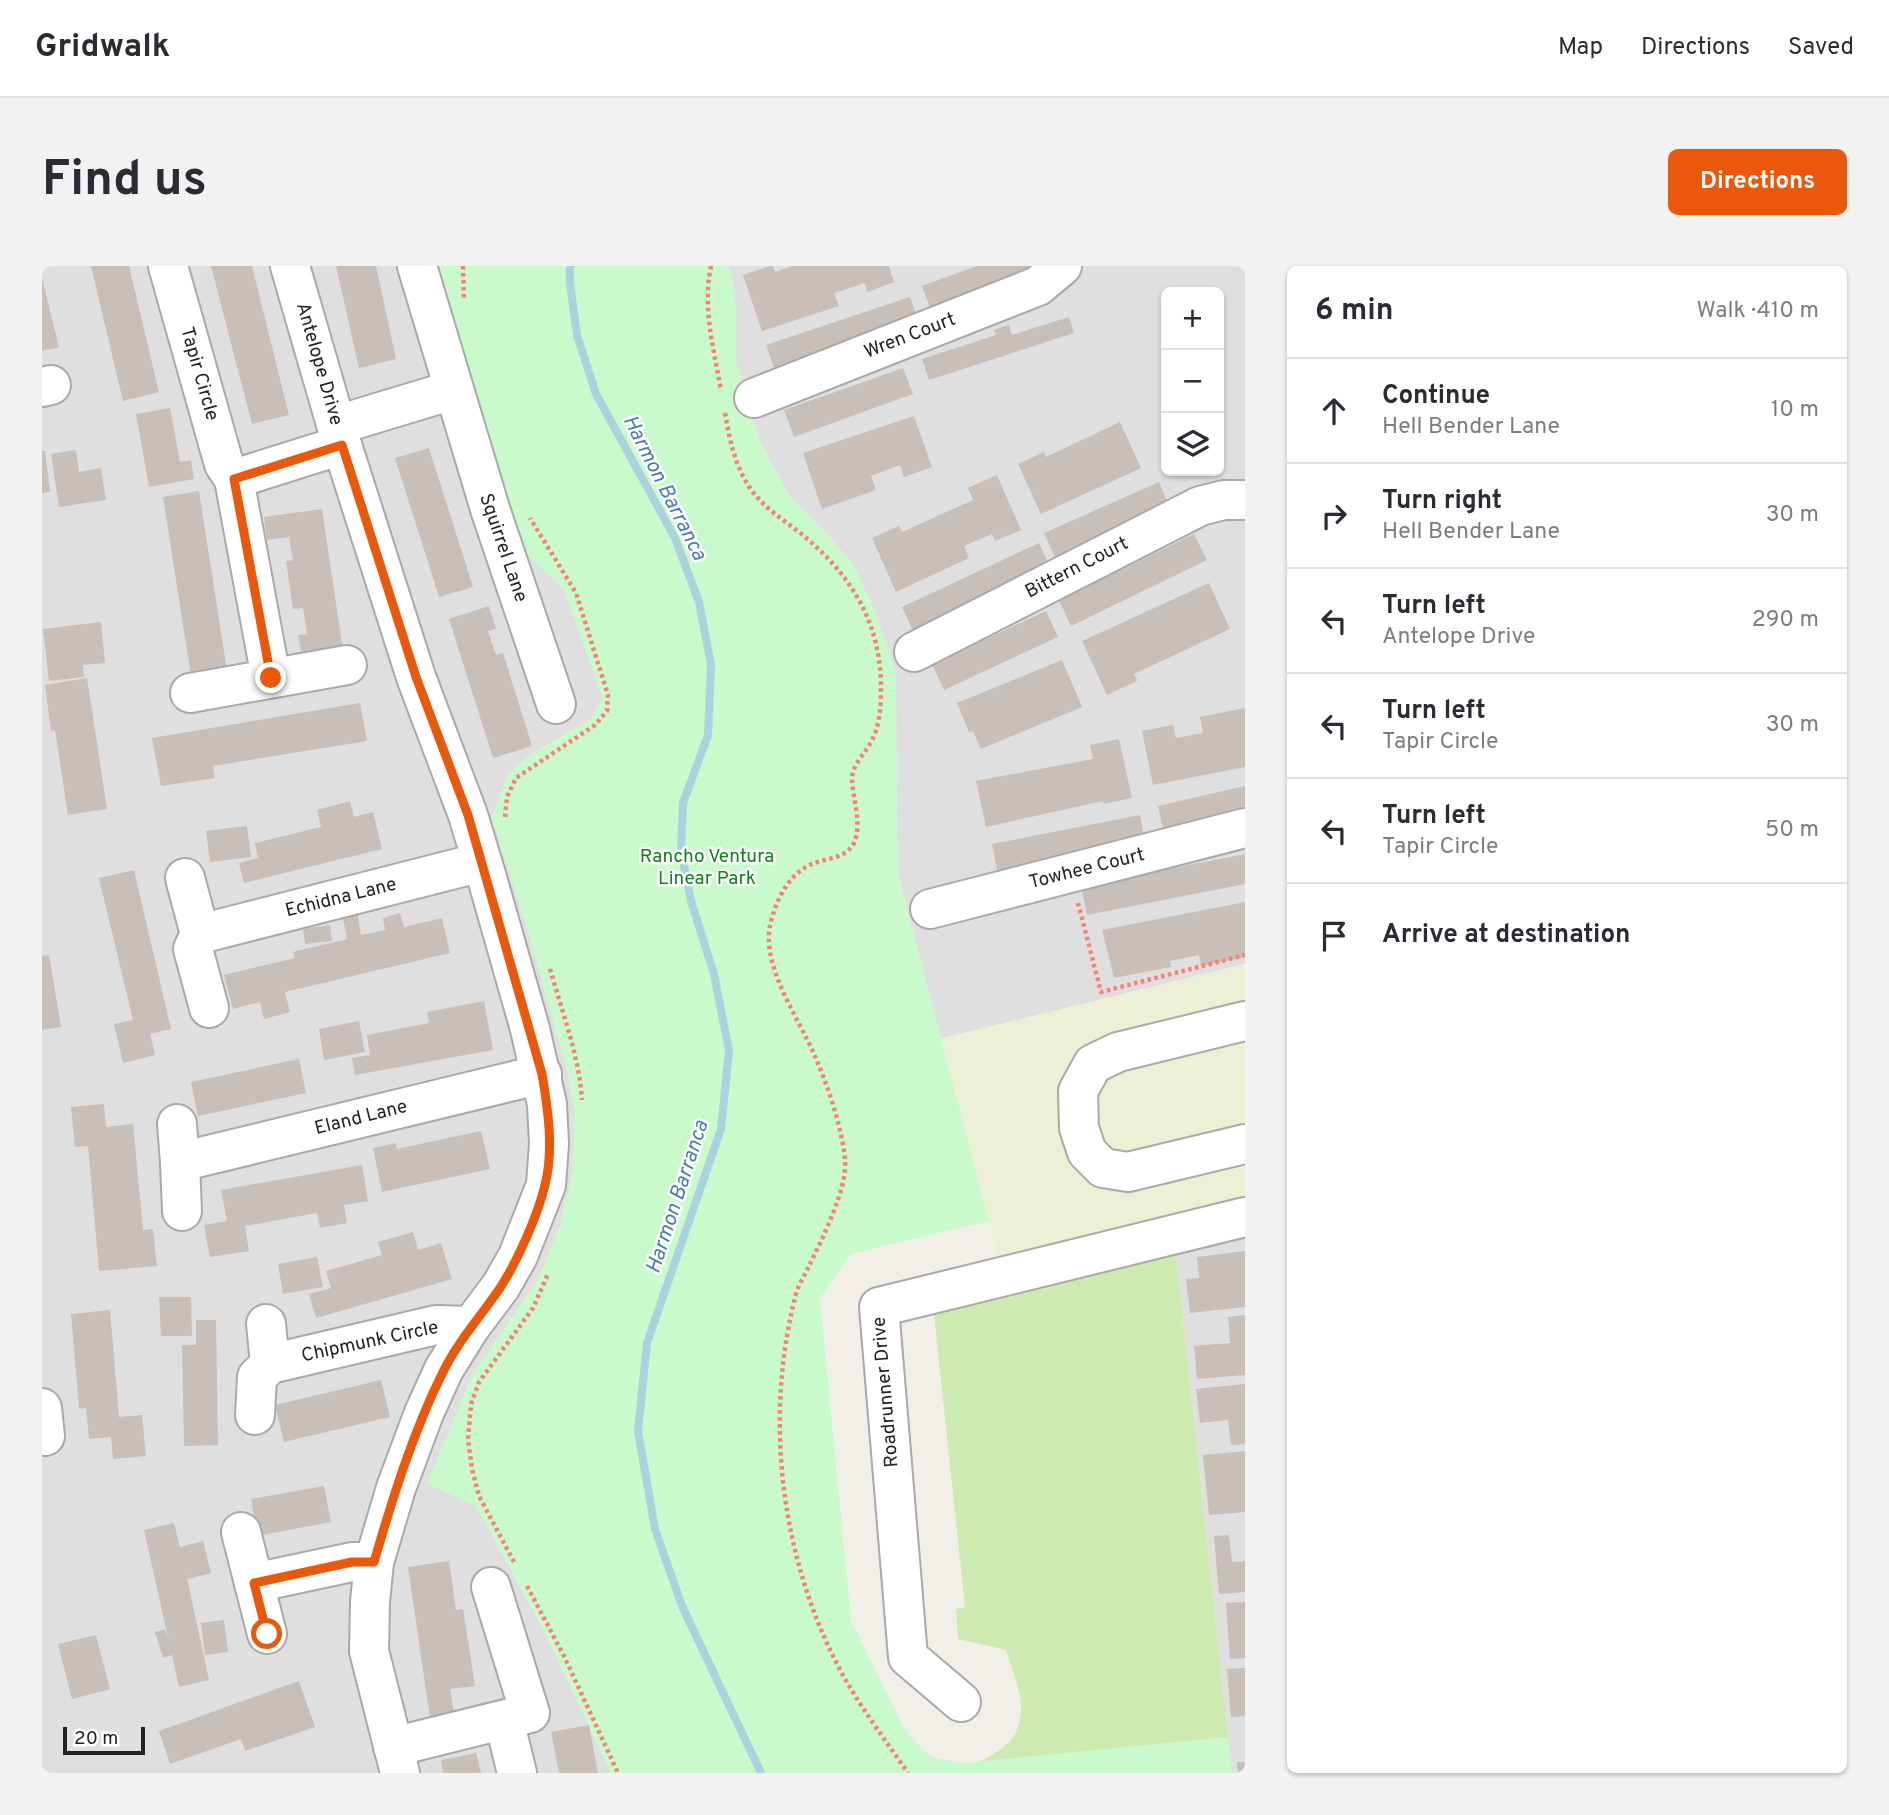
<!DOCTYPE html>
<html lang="en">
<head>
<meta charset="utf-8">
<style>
	:root { --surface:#fff; --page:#f2f2f3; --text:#2b2b33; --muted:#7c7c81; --line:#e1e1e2; --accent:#ea580c }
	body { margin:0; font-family:Overpass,sans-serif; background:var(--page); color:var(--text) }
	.controls { position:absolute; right:21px; top:21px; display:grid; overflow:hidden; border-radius:10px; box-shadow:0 2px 5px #0004 }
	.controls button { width:63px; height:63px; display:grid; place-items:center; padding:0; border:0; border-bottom:2px solid var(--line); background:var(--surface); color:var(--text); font:35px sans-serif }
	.scale { position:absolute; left:21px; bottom:18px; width:82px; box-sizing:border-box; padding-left:7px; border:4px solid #222; border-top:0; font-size:19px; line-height:24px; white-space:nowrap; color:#222; -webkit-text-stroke:5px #fff; paint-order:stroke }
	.stop { position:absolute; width:21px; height:21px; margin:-16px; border:5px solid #ea580c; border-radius:50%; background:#fff }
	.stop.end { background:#ea580c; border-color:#fff; box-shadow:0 2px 7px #0008 }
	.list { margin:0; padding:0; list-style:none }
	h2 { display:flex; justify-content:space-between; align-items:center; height:91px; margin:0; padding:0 28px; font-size:30px }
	h2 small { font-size:23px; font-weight:400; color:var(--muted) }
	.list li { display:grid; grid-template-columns:46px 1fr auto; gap:21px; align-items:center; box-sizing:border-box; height:105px; padding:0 28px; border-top:2px solid var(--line) }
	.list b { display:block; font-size:26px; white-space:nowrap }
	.list p { margin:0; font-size:23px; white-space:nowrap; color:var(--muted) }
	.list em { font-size:23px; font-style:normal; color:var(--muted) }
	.icon { flex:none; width:38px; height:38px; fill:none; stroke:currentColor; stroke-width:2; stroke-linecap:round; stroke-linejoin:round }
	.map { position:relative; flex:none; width:1203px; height:1507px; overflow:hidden; border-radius:10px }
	header { display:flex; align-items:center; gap:42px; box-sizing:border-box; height:98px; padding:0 35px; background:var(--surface); border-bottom:2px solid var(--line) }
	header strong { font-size:33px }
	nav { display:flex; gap:38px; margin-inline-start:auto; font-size:24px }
	.intro { display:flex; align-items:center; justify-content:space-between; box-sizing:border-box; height:168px; padding:0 42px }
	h1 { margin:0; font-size:49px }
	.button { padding:18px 32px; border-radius:10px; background:var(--accent); color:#fff; font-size:24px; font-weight:700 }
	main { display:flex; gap:42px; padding:0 42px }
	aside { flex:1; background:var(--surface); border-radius:10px; box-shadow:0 2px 5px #0004 }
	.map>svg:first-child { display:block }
	.residential { fill:#e0dfdf; fill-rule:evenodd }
	.farmland { fill:#eef0d5 }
	.grass { fill:#cdebb0 }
	.park { fill:#c8facc }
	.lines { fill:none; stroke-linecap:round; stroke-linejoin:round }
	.stream { stroke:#aad3df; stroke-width:8 }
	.building { fill:#c7bfb8 }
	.minor-casing { stroke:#a9a9a9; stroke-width:42 }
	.path { stroke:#fa8072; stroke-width:4.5; stroke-dasharray:3.5 3.5; stroke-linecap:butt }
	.minor { stroke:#fff; stroke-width:38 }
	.route { stroke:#ea580c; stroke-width:9 }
	.labels { text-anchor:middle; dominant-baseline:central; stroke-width:5; stroke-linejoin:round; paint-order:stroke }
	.street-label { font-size:19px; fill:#222; stroke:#fff }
	.park-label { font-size:19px; fill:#0c8416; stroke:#fff }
	.water-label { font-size:21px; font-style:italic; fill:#4a7aab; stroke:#fff }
</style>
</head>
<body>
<header>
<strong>Gridwalk</strong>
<nav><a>Map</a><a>Directions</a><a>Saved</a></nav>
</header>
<div class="intro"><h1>Find us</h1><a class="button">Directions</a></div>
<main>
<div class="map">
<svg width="1203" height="1507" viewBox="0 0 1203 1507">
	<rect width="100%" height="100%" fill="#f2efe9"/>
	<g class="residential">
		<polygon points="0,0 394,0 479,282 522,323 561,432 549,453 487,490 467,508 450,551 488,671 525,803 533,846 531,906 518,961 498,1010 472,1050 434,1240 505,1370 569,1507 0,1507"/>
		<path d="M 688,0 L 1203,0 L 1203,698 L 898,773 L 855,605 L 854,407 L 812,300 L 790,273 L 747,229 L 719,178 L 693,95 L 694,42 ZM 1124,26 L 1177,26 L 1177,205 L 1124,205 Z"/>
		<polygon points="1203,930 1203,1507 1190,1507 1134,986 1128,949"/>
	</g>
	<polygon class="farmland" points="1203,698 1203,930 955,991 947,955 898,773"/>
	<path class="grass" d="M 1134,986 L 1190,1507 L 937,1497 C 947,1490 962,1483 969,1474 C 990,1446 973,1414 964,1384 L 916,1373 L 914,1343 L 923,1341 L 892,1049 Z"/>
	<polygon class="park" points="394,0 688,0 694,42 694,95 719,178 747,229 790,273 812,300 832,342 854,407 855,605 947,955 809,988 778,1032 809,1354 863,1464 889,1491 921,1497 1186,1471 1190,1507 569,1507 505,1370 434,1240 385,1218 430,1110 498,1010 518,961 531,906 533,846 525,803 488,671 450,551 467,508 487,490 549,453 561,432 522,323 479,282"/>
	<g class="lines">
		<polyline class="stream" points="528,0 528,17 535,69 554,128 633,272 657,336 669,399 666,469 641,537 639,585 649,635 672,708 687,785 679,863 605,1077 596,1165 613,1263 640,1340 719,1507"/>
	</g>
	<g class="building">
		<polygon points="49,0 87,0 117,126 81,135"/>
		<polygon points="169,0 210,0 247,149 210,158"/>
		<polygon points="294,0 334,0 354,93 317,102"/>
		<polygon points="728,0 731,0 733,6 750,0 847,0 852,16 825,26 823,17 792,27 797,40 720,65 701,9"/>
		<polygon points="935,0 1005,0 890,47 880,20"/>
		<polygon points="0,12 17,81 0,85"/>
		<polygon points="868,31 877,57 735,110 724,79"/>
		<polygon points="1027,51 1032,67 887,114 880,93 954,69 952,64 967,59 970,69"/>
		<polygon points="861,102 871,128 752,171 742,144"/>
		<polygon points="128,142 138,196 149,194 152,213 107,221 94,148"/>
		<polygon points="872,150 890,201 862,211 858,199 829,210 834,224 780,243 761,187"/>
		<polygon points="1078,156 1099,202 999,248 976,198 1002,186 1004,191"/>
		<polygon points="387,182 431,321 397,331 353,192"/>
		<polygon points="34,184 37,206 59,202 64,234 17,241 9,188"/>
		<polygon points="0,185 3,185 8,226 0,227"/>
		<polygon points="955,209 979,264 953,275 950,268 922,280 927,292 854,326 830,272 857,260 860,266 931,234 926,222"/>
		<polygon points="1117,216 1128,242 1014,293 1002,267"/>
		<polygon points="157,225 185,405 149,410 121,231"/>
		<polygon points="280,243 301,385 260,390 256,369 265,368 261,342 251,343 244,295 251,294 247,271 225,274 222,251"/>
		<polygon points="1152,268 1165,294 1029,360 1017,334"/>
		<polygon points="997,277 1009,303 872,367 860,341"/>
		<polygon points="1167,317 1188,363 1092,408 1095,415 1065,429 1040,375"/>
		<polygon points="447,340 454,363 446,365 454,389 461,387 490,480 451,492 407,353"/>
		<polygon points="1004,345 1016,371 902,424 890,398"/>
		<polygon points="59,356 63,397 41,399 42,411 7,415 1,363"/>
		<polygon points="1020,394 1040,441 939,483 931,465 927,466 915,437"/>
		<polygon points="45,412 65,543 26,549 13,464 9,465 3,419"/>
		<polygon points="318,437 325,475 171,500 173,512 119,520 110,472"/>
		<polygon points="1203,442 1203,501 1111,519 1100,465 1131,459 1134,472 1161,467 1158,451"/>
		<polygon points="1077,473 1090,532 1062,538 1061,535 944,561 934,515 1051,493 1048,479"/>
		<polygon points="1203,520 1203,550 1122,567 1116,540"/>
		<polygon points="308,535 312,551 331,546 340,583 202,617 197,597 216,592 213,577 279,561 275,544"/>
		<polygon points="1098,549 1103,576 956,609 950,578"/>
		<polygon points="205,560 209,591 168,596 164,565"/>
		<polygon points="1203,588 1203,618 1045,649 1039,620"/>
		<polygon points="92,604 129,763 108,768 113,789 81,797 72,758 91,754 57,612"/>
		<polygon points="1203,636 1203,691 1159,700 1157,689 1128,695 1129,701 1072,712 1060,664"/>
		<polygon points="315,645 319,669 343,664 341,652 358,647 362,661 400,652 408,687 243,726 248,746 222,753 218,736 191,743 182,709 253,692 251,686 305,673 300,647"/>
		<polygon points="288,659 290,675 263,678 261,663"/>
		<polygon points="7,689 19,761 0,764 0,690"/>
		<polygon points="442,735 451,784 313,809 310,792 328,789 325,769 387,757 385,746"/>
		<polygon points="317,755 323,786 282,794 277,763"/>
		<polygon points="257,793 264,827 156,850 149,816"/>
		<polygon points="62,838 64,861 91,858 101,964 111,963 115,1000 57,1005 46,880 33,881 29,841"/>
		<polygon points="439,865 448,903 340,926 331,882 354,877 355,883"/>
		<polygon points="320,899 326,935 302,939 305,957 278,962 275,947 203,960 207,985 168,991 162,959 185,955 179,924"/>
		<polygon points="371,966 376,984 399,977 410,1013 274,1052 267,1028 289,1022 284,1005 340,989 336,976"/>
		<polygon points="1203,985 1203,1041 1148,1047 1144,1013 1157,1012 1155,991"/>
		<polygon points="275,991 281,1021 241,1028 236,998"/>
		<polygon points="117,1031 149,1031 150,1070 119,1070"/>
		<polygon points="68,1044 77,1151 100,1149 104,1190 71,1193 69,1171 47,1173 44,1142 37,1143 29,1048"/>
		<polygon points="1203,1049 1203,1109 1155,1113 1152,1080 1188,1077 1186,1051"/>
		<polygon points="154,1054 174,1054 176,1179 142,1180 140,1079 154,1079"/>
		<polygon points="339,1114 348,1151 242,1176 233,1139"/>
		<polygon points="1203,1118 1203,1178 1189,1179 1186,1154 1158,1157 1154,1123"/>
		<polygon points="1203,1185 1203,1246 1167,1249 1161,1189"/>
		<polygon points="282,1220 289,1256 215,1270 209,1233"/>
		<polygon points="132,1257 138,1281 161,1275 169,1307 146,1313 143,1303 167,1414 137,1421 130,1389 121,1392 113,1366 123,1363 127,1376 102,1264"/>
		<polygon points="1187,1269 1190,1296 1203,1295 1203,1326 1177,1328 1172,1270"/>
		<polygon points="407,1295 414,1344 421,1343 433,1420 408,1423 412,1448 388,1452 366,1301"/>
		<polygon points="1203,1336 1203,1392 1188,1393 1184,1337"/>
		<polygon points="182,1354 186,1386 163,1389 159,1357"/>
		<polygon points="54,1369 68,1423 30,1433 16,1378"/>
		<polygon points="1203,1402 1203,1450 1189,1451 1185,1403"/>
		<polygon points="257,1415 273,1461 203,1485 199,1473 128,1498 117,1465"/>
		<polygon points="547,1459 556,1507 517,1507 509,1466"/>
		<polygon points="434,1487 439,1507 401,1507 399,1494"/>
		<polygon points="1195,1496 1203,1496 1203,1507 1196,1507"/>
	</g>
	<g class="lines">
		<defs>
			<g id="minor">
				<polyline points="126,0 182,198 192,213 229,412"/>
				<polyline points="248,0 300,179 374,411 426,549 445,612 488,763 505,838 507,878 504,919 476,990 459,1020 429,1060 402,1103 382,1147 354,1222 332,1296 328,1336 327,1385 358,1507"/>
				<polyline points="375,0 449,246 514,438"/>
				<polyline points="0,121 9,119"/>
				<polyline points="712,132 996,20 1020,0"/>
				<polyline points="295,159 411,124"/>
				<polyline points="192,213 300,179"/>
				<polyline points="872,386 1158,240 1182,234 1203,234"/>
				<polyline points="148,427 305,399"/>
				<polyline points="143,612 158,668"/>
				<polyline points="888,643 1203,562"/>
				<polyline points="167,742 151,683 158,668 440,596"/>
				<polyline points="1203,755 1076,786 1051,798 1036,825 1037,862 1045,886 1061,902 1086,906 1203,878"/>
				<polyline points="135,858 138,896"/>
				<polyline points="140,945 138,896 500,808"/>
				<polyline points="224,1058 228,1098"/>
				<polyline points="0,1142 3,1170"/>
				<polyline points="213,1149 215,1111 228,1098 394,1059 429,1060"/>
				<polyline points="199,1266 225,1368"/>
				<polyline points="212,1317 310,1296 332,1296"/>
				<polyline points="919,1436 866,1391 837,1041 1203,951"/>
				<polyline points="462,1454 475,1507"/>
				<polyline points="351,1481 488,1447 449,1321"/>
			</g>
		</defs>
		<use href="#minor" class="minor-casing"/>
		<g class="path">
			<polyline points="421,0 422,34"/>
			<path d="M 669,0 C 660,42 672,83 679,125"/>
			<path d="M 683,147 C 688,174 692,198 708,222 C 722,243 744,255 763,271 C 811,311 839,359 839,422 C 839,439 838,459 830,474 C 824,487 812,496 810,511 C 810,530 819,553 814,571 C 809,593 786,591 770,598 C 746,608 733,636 728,660 C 720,701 756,751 772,788 C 785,817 800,861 803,893 C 806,923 779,975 766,1002 C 762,1011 755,1021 753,1032 C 723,1150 738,1283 792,1392 C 812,1433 840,1469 866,1507"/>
			<polyline points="463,551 465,531 474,512 553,459 565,445 566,429 534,327 488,252"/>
			<polyline points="1036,637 1059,726 1203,689"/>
			<path d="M 508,703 C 520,745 537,790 540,834"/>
			<polyline points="472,1296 437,1230 430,1203 426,1173 429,1138 437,1116 491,1042 506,1008"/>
			<polyline points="485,1320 522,1390 576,1507"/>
		</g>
		<use href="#minor" class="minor"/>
	</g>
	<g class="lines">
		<path class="route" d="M 225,1368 L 212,1317 L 310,1296 L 332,1296 C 351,1231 371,1166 401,1106 C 416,1075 439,1050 458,1022 C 475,996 496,949 503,919 C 512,884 506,843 500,808 L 426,549 L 374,411 L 300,179 L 192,213 L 229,412"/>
	</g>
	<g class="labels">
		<g class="street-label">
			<text transform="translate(868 70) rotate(-21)">Wren Court</text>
			<text transform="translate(277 98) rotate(74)">Antelope Drive</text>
			<text transform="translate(157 108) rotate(74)">Tapir Circle</text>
			<text transform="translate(461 282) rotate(71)">Squirrel Lane</text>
			<text transform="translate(1035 302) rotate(-27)">Bittern Court</text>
			<text transform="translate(1045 603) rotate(-14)">Towhee Court</text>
			<text transform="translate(299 632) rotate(-14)">Echidna Lane</text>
			<text transform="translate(319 852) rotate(-14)">Eland Lane</text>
			<text transform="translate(328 1076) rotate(-12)">Chipmunk Circle</text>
			<text transform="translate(844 1126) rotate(-95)">Roadrunner Drive</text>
		</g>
		<g class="park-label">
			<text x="665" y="591">Rancho Ventura<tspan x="665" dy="22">Linear Park</tspan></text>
		</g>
		<g class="water-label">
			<text transform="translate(622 222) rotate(63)">Harmon Barranca</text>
			<text transform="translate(636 931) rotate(-72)">Harmon Barranca</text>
		</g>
	</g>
</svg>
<div class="controls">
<button>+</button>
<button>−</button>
<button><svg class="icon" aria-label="layers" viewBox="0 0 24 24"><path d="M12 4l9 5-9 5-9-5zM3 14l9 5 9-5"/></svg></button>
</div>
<div class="scale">20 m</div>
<div class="stop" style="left:225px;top:1368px"></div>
<div class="stop end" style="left:229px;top:412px"></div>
</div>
<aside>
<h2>6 min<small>Walk · 410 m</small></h2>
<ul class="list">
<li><svg class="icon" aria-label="ahead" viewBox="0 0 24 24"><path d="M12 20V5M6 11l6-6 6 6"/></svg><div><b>Continue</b><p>Hell Bender Lane</p></div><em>10 m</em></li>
<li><svg class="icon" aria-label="right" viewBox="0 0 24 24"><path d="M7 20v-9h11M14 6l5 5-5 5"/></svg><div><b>Turn right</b><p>Hell Bender Lane</p></div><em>30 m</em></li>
<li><svg class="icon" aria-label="left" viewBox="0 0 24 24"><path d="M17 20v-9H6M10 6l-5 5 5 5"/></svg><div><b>Turn left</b><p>Antelope Drive</p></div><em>290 m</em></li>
<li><svg class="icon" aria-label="left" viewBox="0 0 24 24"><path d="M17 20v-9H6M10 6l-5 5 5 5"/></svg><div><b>Turn left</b><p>Tapir Circle</p></div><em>30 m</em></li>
<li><svg class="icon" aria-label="left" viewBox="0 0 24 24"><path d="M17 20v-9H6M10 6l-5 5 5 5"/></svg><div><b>Turn left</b><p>Tapir Circle</p></div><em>50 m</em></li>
<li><svg class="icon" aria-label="arrive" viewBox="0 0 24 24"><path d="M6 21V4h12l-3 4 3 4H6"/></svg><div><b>Arrive at destination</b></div></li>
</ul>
</aside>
</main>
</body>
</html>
